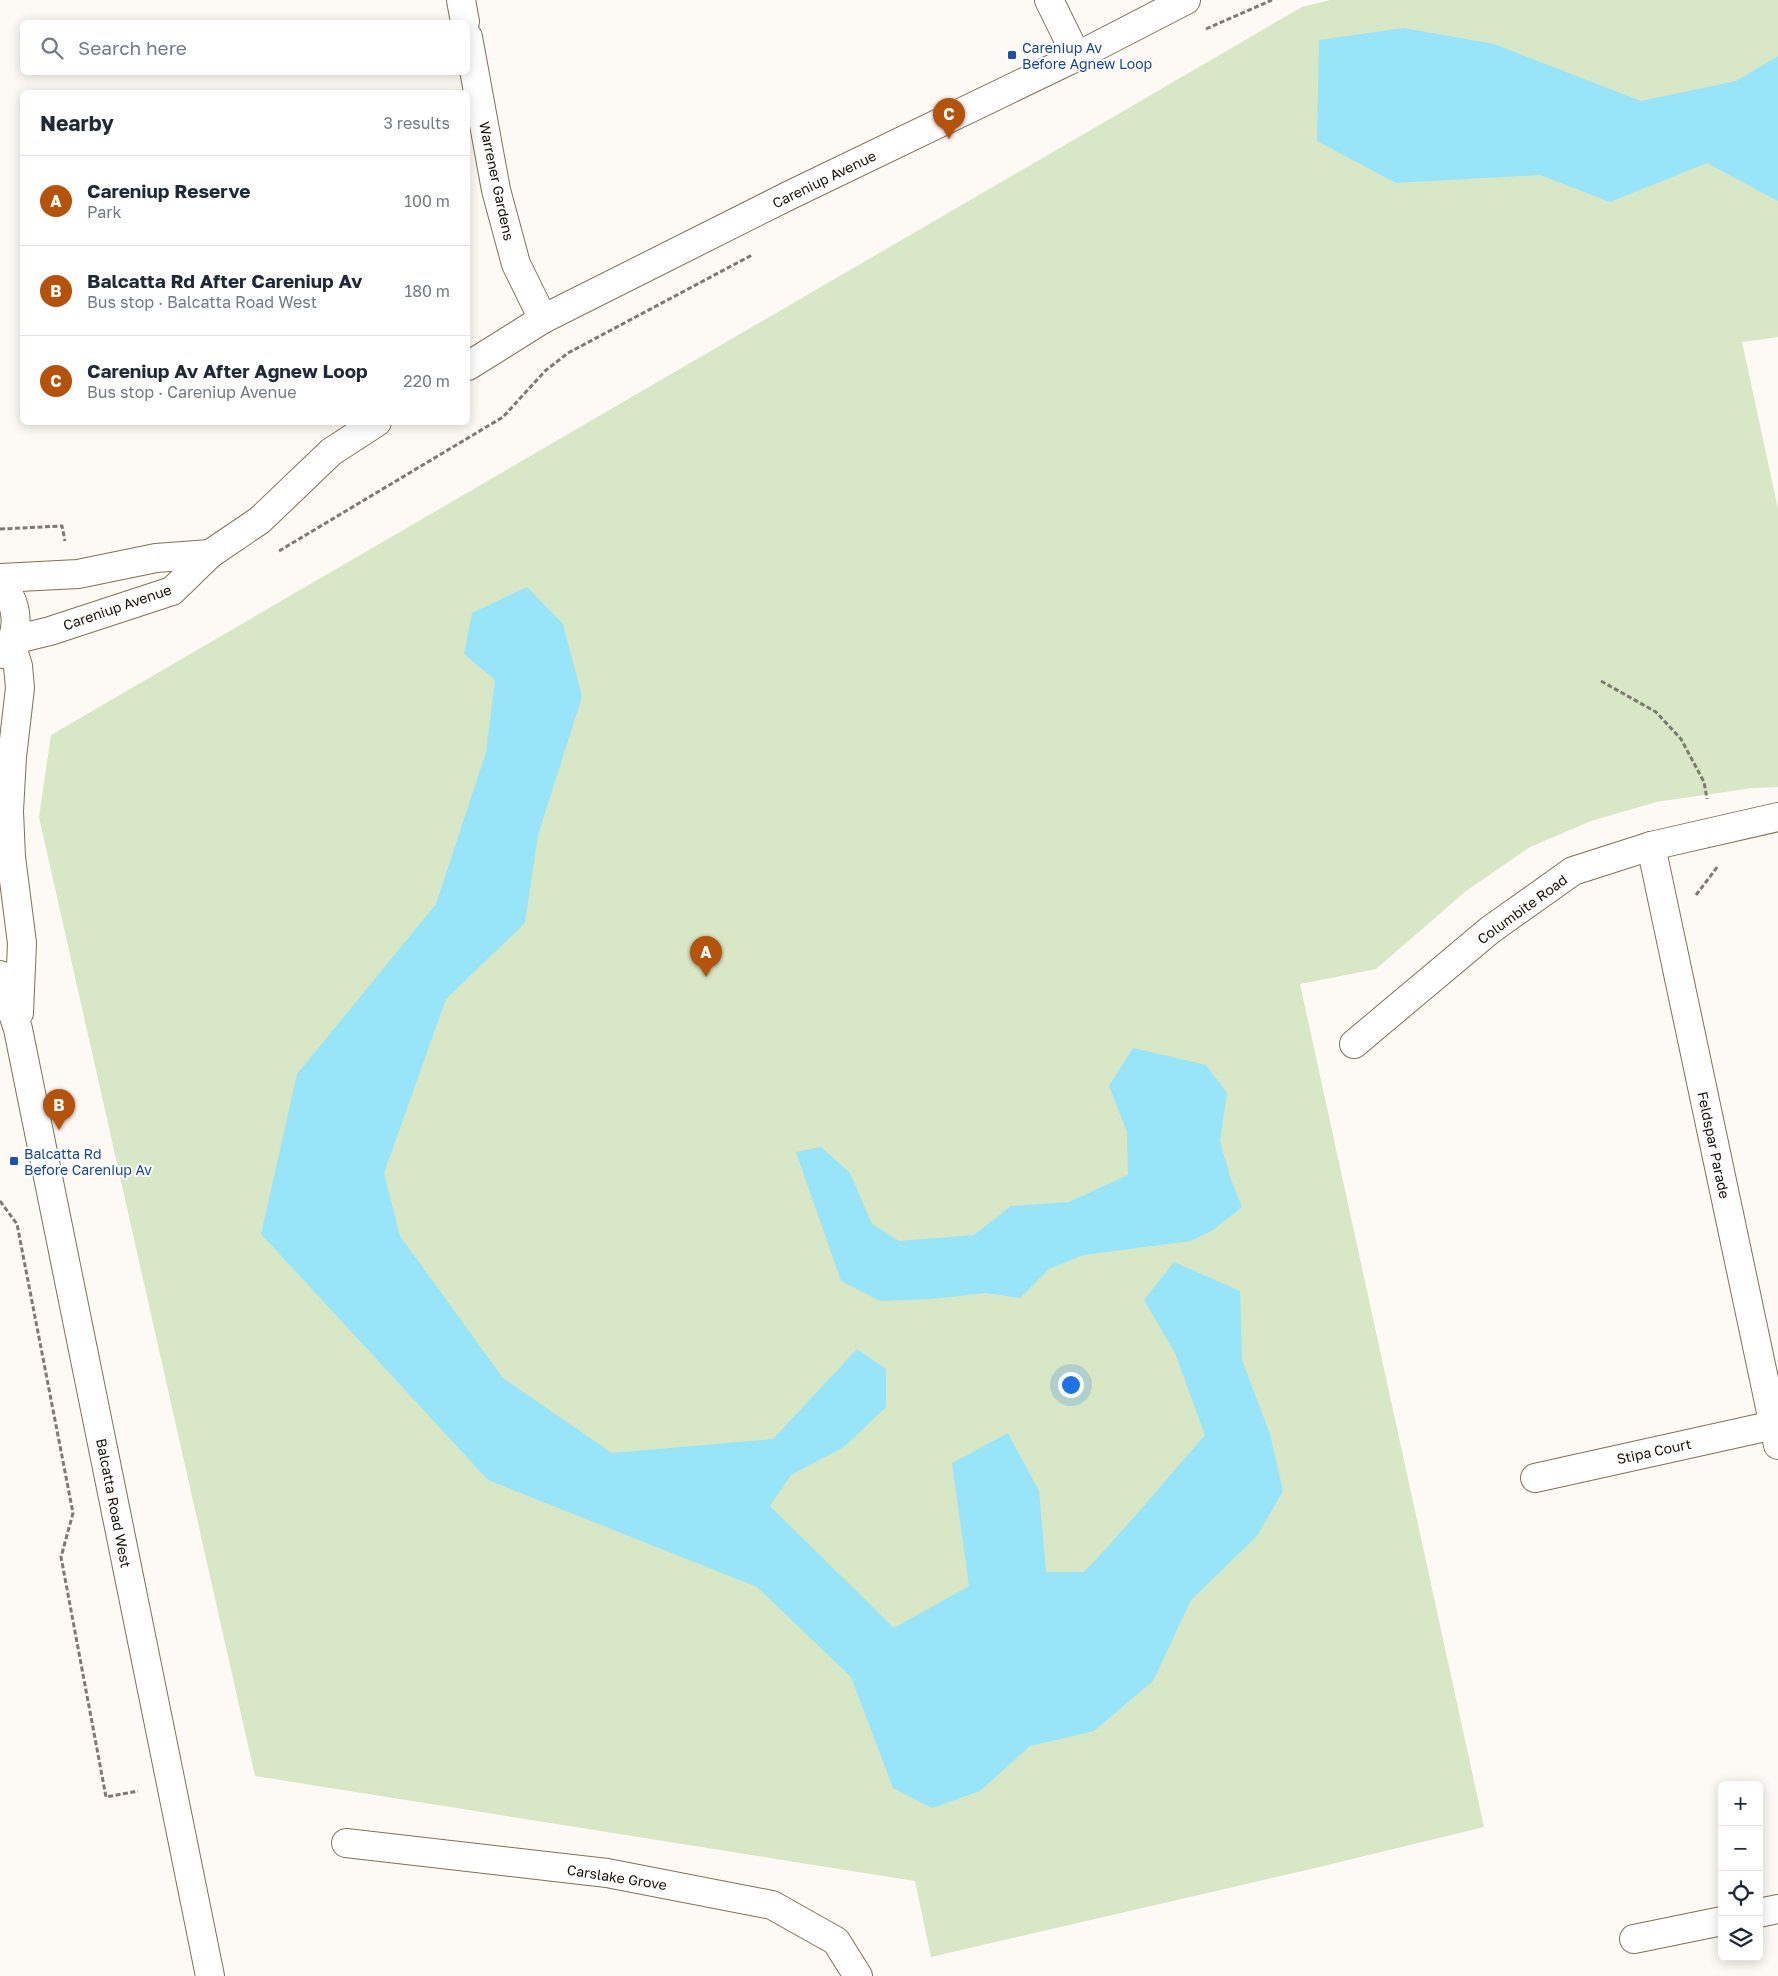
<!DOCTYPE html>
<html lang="en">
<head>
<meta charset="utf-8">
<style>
	:root { --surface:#fff; --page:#f6f6f7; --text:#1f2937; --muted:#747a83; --line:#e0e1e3; --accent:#b45309 }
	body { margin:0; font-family:"Golos Text",sans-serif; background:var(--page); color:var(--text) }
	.controls { position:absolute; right:15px; bottom:15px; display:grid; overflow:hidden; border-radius:8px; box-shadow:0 2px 12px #0003 }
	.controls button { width:45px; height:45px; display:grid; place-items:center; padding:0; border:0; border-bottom:1px solid var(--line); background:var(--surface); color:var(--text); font:25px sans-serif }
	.you { position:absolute; left:1070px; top:1384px; width:18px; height:18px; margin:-12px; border:4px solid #fff; border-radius:50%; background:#1a73e8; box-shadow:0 0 0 8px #1a73e833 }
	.badge { display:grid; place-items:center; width:32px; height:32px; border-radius:50%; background:var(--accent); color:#fff; font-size:16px; font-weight:700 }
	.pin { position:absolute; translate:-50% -41px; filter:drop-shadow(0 1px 2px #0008) }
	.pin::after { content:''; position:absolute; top:26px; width:18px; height:15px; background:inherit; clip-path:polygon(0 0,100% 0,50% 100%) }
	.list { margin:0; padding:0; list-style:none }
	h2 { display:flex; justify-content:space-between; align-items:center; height:65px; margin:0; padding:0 20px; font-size:21px }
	h2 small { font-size:16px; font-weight:400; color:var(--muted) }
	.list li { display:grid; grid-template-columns:32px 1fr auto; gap:15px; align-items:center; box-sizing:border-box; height:90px; padding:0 20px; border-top:1px solid var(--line) }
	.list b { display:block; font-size:19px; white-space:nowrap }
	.list p { margin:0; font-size:16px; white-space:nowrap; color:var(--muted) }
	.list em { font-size:16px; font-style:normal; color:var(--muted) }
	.icon { flex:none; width:28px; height:28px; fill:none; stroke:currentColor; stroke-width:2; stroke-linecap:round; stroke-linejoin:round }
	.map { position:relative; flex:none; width:1778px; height:1976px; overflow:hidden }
	.search { position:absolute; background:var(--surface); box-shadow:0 2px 12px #0003; left:20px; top:20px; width:450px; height:55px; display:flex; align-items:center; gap:12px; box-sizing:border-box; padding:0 18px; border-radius:8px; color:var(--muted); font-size:19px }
	.panel { position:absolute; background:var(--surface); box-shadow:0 2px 12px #0003; left:20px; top:90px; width:450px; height:335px; border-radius:8px }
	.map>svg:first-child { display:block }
	.green { fill:#d8e7c5 }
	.water { fill:#98e5f9 }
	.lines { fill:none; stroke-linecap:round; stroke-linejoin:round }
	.minor-casing { stroke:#807059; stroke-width:30 }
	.path { stroke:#7f7972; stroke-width:3; stroke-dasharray:5 2.5; stroke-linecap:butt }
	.minor { stroke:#fff; stroke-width:28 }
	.transit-dot { fill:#1a4fb4; stroke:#fff; stroke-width:2 }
	.labels { text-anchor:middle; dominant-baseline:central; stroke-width:4; stroke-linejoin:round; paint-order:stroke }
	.transit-label { font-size:14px; fill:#164399; stroke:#fff; text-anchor:start }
	.street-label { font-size:14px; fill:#171008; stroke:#fff }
</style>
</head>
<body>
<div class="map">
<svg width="1778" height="1976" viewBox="0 0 1778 1976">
	<rect width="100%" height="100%" fill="#fdf9f4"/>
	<polygon class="green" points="1330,0 1778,0 1778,337 1742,342 1778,509 1778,787 1752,788 1656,802 1591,821 1530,847 1466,891 1376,969 1300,984 1484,1827 1315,1868 931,1957 915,1881 255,1776 39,817 51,735 1302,7"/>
	<g class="water">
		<polygon points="1404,28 1494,44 1641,101 1736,81 1778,56 1778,201 1707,163 1610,202 1540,175 1396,183 1317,141 1319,40"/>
		<path d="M 527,587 L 563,624 L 582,697 L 538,835 L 525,923 L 446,999 L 384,1173 L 400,1236 L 503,1378 L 612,1453 L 773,1439 L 857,1349 L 886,1369 L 886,1407 L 844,1447 L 791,1475 L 770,1506 L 894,1628 L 969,1586 L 952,1463 L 1008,1433 L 1039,1491 L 1046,1572 L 1084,1572 C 1126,1528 1165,1481 1205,1435 L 1175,1353 L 1144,1300 L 1174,1262 L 1240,1291 L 1242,1360 L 1270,1434 L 1283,1491 L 1257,1536 L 1191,1600 L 1153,1681 L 1094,1731 L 1030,1746 L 980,1791 L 932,1808 L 893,1788 L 851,1677 L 757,1587 L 488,1480 L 261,1234 L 297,1074 L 436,904 L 486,752 L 495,680 L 464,654 L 472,613 Z"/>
		<polygon points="1133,1048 1206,1065 1227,1093 1220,1141 1230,1177 1242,1207 1213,1230 1191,1241 1083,1255 1049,1269 1020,1298 986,1293 932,1299 880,1301 841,1281 796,1152 821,1147 850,1173 872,1224 899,1241 974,1235 1011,1206 1069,1202 1128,1175 1127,1132 1109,1086"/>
	</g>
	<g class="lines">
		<defs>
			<g id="minor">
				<polyline points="461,0 465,22"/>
				<polyline points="1049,0 1077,57"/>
				<polyline points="468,37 496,190 516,264 543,319"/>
				<polyline points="468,366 543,319 788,196 1068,61 1186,0"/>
				<polyline points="0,578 78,574 156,558 210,554"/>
				<path d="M 0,583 C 19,603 21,632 4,654"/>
				<polyline points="13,640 50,631 172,591 210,554 260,520 331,452 377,422"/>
				<polyline points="11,643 18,666 20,688 12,757 9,811 11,857 22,943 19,1013"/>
				<polyline points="1651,846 1778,1445"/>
				<polyline points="0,975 18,1029 210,1976"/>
				<polyline points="1354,1044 1490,930 1573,871 1651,846 1778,817"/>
				<polyline points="1535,1478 1774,1425"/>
				<polyline points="346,1843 607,1873 772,1905 836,1941 858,1976"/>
				<polyline points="1759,1913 1778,1909"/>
				<polyline points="1634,1939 1722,1921"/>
			</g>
		</defs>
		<use href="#minor" class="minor-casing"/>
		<g class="path">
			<polyline points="1206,29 1272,0"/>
			<polyline points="0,529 62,526 65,541"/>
			<polyline points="279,551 503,417 545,371 568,353 752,255"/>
			<polyline points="1601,681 1656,712 1681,739 1704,782 1707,799"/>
			<polyline points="1696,895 1718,866"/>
			<polyline points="0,1201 17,1224 73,1513 61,1557 106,1797 138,1791"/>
		</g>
		<use href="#minor" class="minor"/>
	</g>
	<g class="transit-dot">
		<rect x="1007" y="50" width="10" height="10" rx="2.5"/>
		<rect x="9" y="1156" width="10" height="10" rx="2.5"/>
	</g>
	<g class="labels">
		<g class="transit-label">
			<text x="1022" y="47">Careniup Av<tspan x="1022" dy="16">Before Agnew Loop</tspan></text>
			<text x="24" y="1153">Balcatta Rd<tspan x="24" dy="16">Before Careniup Av</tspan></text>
		</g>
		<g class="street-label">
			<text transform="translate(824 179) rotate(-26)">Careniup Avenue</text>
			<text transform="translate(497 181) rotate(78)">Warrener Gardens</text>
			<text transform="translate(117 607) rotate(-19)">Careniup Avenue</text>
			<text transform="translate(1522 909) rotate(-36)">Columbite Road</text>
			<text transform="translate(1714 1145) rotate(78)">Feldspar Parade</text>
			<text transform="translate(1654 1451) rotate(-12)">Stipa Court</text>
			<text transform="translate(114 1503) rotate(79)">Balcatta Road West</text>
			<text transform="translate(617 1877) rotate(9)">Carslake Grove</text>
		</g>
	</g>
</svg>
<div class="controls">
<button>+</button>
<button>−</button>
<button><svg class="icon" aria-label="locate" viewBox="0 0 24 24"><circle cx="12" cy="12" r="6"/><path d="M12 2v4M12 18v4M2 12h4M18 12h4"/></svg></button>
<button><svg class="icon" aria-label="layers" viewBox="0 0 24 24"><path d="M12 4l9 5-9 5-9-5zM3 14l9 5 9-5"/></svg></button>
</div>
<div class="you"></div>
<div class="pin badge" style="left:706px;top:977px">A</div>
<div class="pin badge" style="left:59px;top:1130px">B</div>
<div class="pin badge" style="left:949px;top:139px">C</div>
<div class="search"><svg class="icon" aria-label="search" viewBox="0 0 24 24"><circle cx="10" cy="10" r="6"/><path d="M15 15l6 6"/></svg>Search here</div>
<section class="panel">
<h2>Nearby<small>3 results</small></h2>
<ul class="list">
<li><span class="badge">A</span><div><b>Careniup Reserve</b><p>Park</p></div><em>100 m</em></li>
<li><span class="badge">B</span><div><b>Balcatta Rd After Careniup Av</b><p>Bus stop · Balcatta Road West</p></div><em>180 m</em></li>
<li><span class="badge">C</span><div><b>Careniup Av After Agnew Loop</b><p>Bus stop · Careniup Avenue</p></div><em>220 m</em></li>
</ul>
</section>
</div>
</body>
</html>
